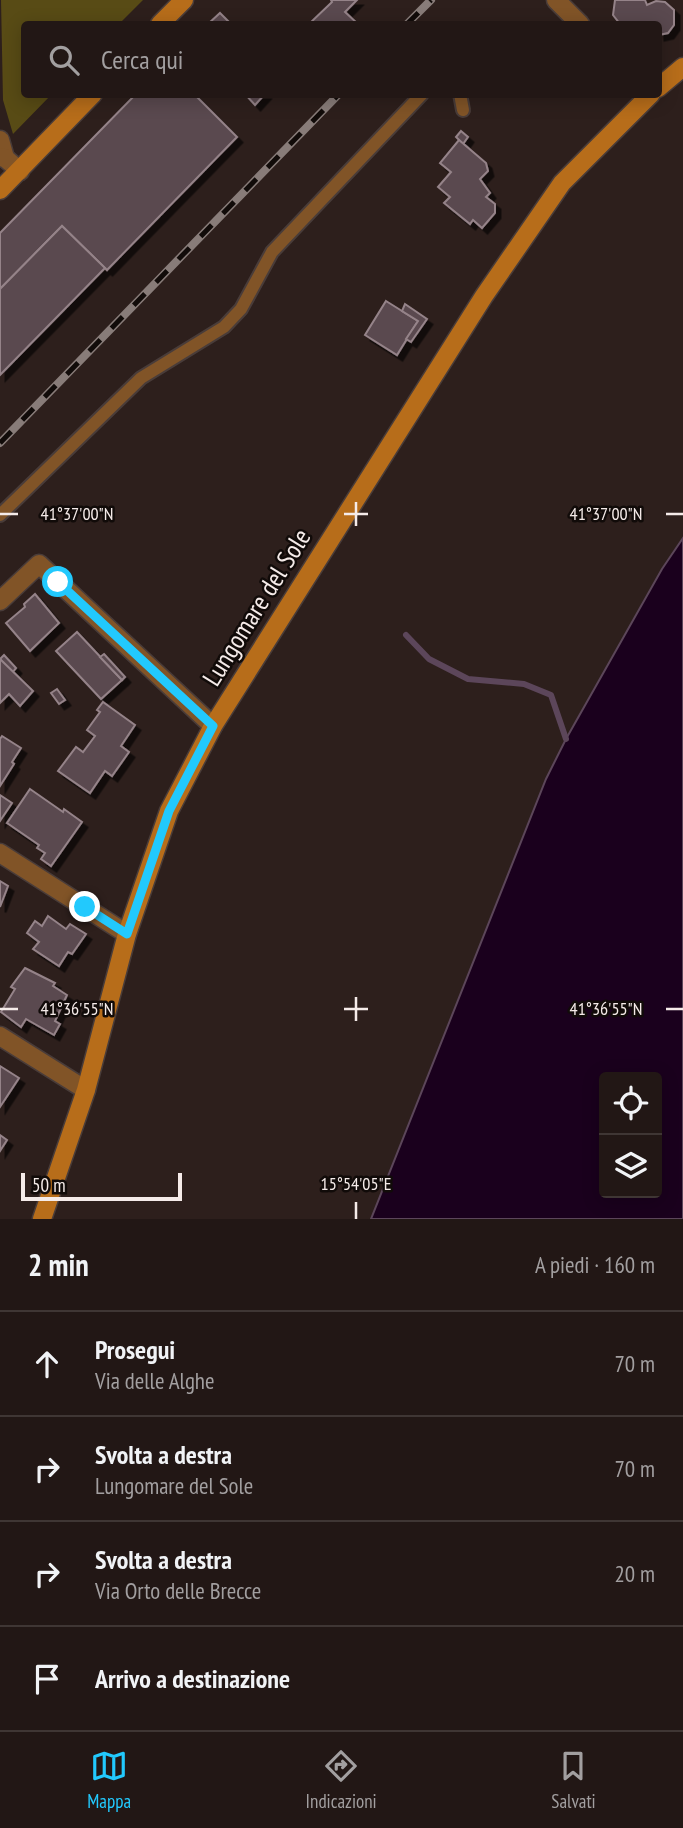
<!DOCTYPE html>
<html lang="it">
<head>
<meta charset="utf-8">
<style>
	:root { --surface:#221715; --page:#2e2422; --text:#f1f3f6; --muted:#a29fa0; --line:#3f3634; --accent:#22c9fd }
	body { margin:0; font-family:"PT Sans Narrow",sans-serif; background:var(--page); color:var(--text) }
	.controls { position:absolute; right:21px; bottom:21px; display:grid; overflow:hidden; border-radius:7px; box-shadow:0 4px 18px #0003 }
	.controls button { width:63px; height:63px; display:grid; place-items:center; padding:0; border:0; border-bottom:2px solid var(--line); background:var(--surface); color:var(--text); font:35px sans-serif }
	.scale { position:absolute; left:21px; bottom:18px; width:161px; box-sizing:border-box; padding-left:7px; border:4px solid #f5ebe9; border-top:0; font-size:19px; line-height:24px; white-space:nowrap; color:#f5ebe9; -webkit-text-stroke:5px #110b09; paint-order:stroke }
	.stop { position:absolute; width:21px; height:21px; margin:-16px; border:5px solid #22c9fd; border-radius:50%; background:#fff }
	.stop.end { background:#22c9fd; border-color:#fff; box-shadow:0 2px 7px #0008 }
	.list { margin:0; padding:0; list-style:none }
	h2 { display:flex; justify-content:space-between; align-items:center; height:91px; margin:0; padding:0 28px; font-size:30px }
	h2 small { font-size:23px; font-weight:400; color:var(--muted) }
	.list li { display:grid; grid-template-columns:46px 1fr auto; gap:21px; align-items:center; box-sizing:border-box; height:105px; padding:0 28px; border-top:2px solid var(--line) }
	.list b { display:block; font-size:26px; white-space:nowrap }
	.list p { margin:0; font-size:23px; white-space:nowrap; color:var(--muted) }
	.list em { font-size:23px; font-style:normal; color:var(--muted) }
	.icon { flex:none; width:38px; height:38px; fill:none; stroke:currentColor; stroke-width:2; stroke-linecap:round; stroke-linejoin:round }
	.map { position:relative; flex:none; width:683px; height:1219px; overflow:hidden }
	.search { position:absolute; background:var(--surface); box-shadow:0 4px 18px #0003; left:21px; right:21px; top:21px; height:77px; display:flex; align-items:center; gap:18px; box-sizing:border-box; padding:0 24px; border-radius:7px; color:var(--muted); font-size:26px }
	.sheet { height:511px; background:var(--surface) }
	nav { display:flex; justify-content:space-around; align-items:center; box-sizing:border-box; height:98px; border-top:2px solid var(--line); background:var(--surface); font-size:19px; color:var(--muted) }
	nav a { display:grid; justify-items:center; gap:4px }
	nav .on { color:var(--accent) }
	.map>svg:first-child { display:block }
	.green { fill:#584b15 }
	.water { fill:#1a001d; stroke:#5c465a; stroke-width:2; fill-rule:evenodd }
	.lines { fill:none; stroke-linecap:round; stroke-linejoin:round }
	.stream { stroke:#5c465a; stroke-width:6 }
	.building { fill:#5a4a4f; stroke:#958389; stroke-width:2; filter:url(#shadow) }
	.lane-casing { stroke:#493c39; stroke-width:16 }
	.street-casing { stroke:#493c39; stroke-width:21 }
	.secondary-casing { stroke:#493c39; stroke-width:21 }
	.lane { stroke:#815427; stroke-width:12 }
	.street { stroke:#815427; stroke-width:18 }
	.secondary { stroke:#b76d1a; stroke-width:18 }
	.rail-casing { stroke:#887c79; stroke-width:8 }
	.rail { stroke:#110b09; stroke-width:5; stroke-dasharray:16; stroke-linecap:butt }
	.route { stroke:#22c9fd; stroke-width:9 }
	.ticks { fill:none; stroke:#f5ebe9; stroke-width:2.5 }
	.labels { text-anchor:middle; dominant-baseline:central; stroke-width:5; stroke-linejoin:round; paint-order:stroke }
	.street-label { font-size:26px; fill:#f5ebe9; stroke:#110b09 }
	.ticks-label { font-size:18px; text-anchor:middle; fill:#f5ebe9; stroke:#110b09; stroke-width:5; stroke-linejoin:round; paint-order:stroke }
</style>
</head>
<body>
<div class="map">
<svg width="683" height="1219" viewBox="0 0 683 1219">
	<defs>
		<filter id="shadow"><feDropShadow dx="5.5" dy="5.5" stdDeviation="0" flood-color="#0009"/></filter>
	</defs>
	<rect width="100%" height="100%" fill="#2d1f1c"/>
	<polygon class="green" points="1,0 143,0 119,24 24,24 24,94 51,95 13,134 3,100"/>
	<path class="water" d="M 683,538 L 683,1219 L 371,1219 L 546,779 L 566,739 L 662,569 ZM 604,1077 L 657,1077 L 657,1193 L 604,1193 Z"/>
	<g class="lines">
		<polyline class="stream" points="406,635 429,659 468,679 524,684 551,695 566,739"/>
	</g>
	<g class="building">
		<polygon points="331,0 357,0 345,12 358,24 309,24 332,2"/>
		<polygon points="615,0 645,0 647,5 656,1 665,2 674,10 674,25 668,33 659,35 658,24 620,24 613,15"/>
		<polygon points="220,13 231,24 208,24"/>
		<polygon points="136,94 194,94 237,137 107,270 62,226 0,289 0,233"/>
		<polygon points="245,94 265,94 255,105"/>
		<polygon points="461,131 468,137 463,144 456,137"/>
		<polygon points="459,140 486,163 488,171 480,179 490,193 486,197 495,204 495,213 482,228 473,220 470,224 444,203 450,197 438,187 451,172 440,163"/>
		<polygon points="62,226 105,268 0,375 0,289"/>
		<polygon points="386,301 418,321 397,355 365,335"/>
		<polygon points="405,304 427,319 411,342 406,339 418,321 402,311"/>
		<polygon points="35,594 59,623 30,651 6,623 25,607 24,604"/>
		<polygon points="77,632 122,680 101,699 56,651"/>
		<polygon points="104,654 125,677 122,680 100,657"/>
		<polygon points="4,655 16,668 12,673 0,659"/>
		<polygon points="0,659 33,691 20,706 9,694 0,703"/>
		<polygon points="57,689 65,700 59,704 51,693"/>
		<polygon points="103,702 135,725 121,746 129,752 112,776 105,771 90,793 58,771 76,747 83,752 95,736 87,730 100,712 97,710"/>
		<polygon points="2,736 21,748 12,762 14,764 0,786 0,739"/>
		<polygon points="30,789 63,812 64,809 82,822 51,866 41,859 45,853 37,848 39,845 7,823"/>
		<polygon points="0,795 12,803 0,821"/>
		<polygon points="0,881 8,886 0,907"/>
		<polygon points="48,916 66,929 70,924 86,934 72,954 68,952 59,966 33,949 39,942 27,933 35,921 42,926"/>
		<polygon points="25,968 55,983 53,986 67,995 55,1021 60,1024 54,1035 26,1019 21,1027 1,1012 15,989 11,987"/>
		<polygon points="0,1066 19,1078 0,1107"/>
		<polygon points="0,1135 7,1140 0,1151"/>
	</g>
	<g class="lines">
		<defs>
			<g id="lane">
				<polyline points="460,94 463,110"/>
				<polyline points="0,515 141,378 224,327 241,309 272,252 422,94"/>
			</g>
			<g id="street">
				<polyline points="556,0 580,24"/>
				<polyline points="0,140 5,158"/>
				<polyline points="0,157 5,158 20,171"/>
				<polyline points="0,601 39,564 213,726"/>
				<polyline points="0,853 127,934"/>
				<polyline points="0,1036 86,1090"/>
			</g>
			<g id="secondary">
				<polyline points="160,24 184,0"/>
				<polyline points="658,88 683,67"/>
				<polyline points="0,190 93,94"/>
				<polyline points="42,1219 86,1090 127,934 169,811 213,726 484,296 562,183 651,94"/>
			</g>
		</defs>
		<use href="#lane" class="lane-casing"/>
		<use href="#street" class="street-casing"/>
		<use href="#secondary" class="secondary-casing"/>
		<use href="#lane" class="lane"/>
		<use href="#street" class="street"/>
		<use href="#secondary" class="secondary"/>
		<defs>
			<g id="rail">
				<polyline points="407,24 431,0"/>
				<polyline points="0,443 339,94"/>
			</g>
		</defs>
		<use href="#rail" class="rail-casing"/>
		<use href="#rail" class="rail"/>
	</g>
	<g class="lines">
		<polyline class="route" points="58,582 213,726 169,811 127,934 85,907"/>
	</g>
	<path class="ticks" d="M 356,502 L 356,526M 0,514 L 18,514M 344,514 L 368,514M 666,514 L 683,514M 356,997 L 356,1021M 0,1009 L 18,1009M 344,1009 L 368,1009M 666,1009 L 683,1009M 356,1202 L 356,1219"/>
	<g class="labels">
		<g class="street-label">
			<text transform="translate(256 607) rotate(-58)">Lungomare del Sole</text>
		</g>
	</g>
	<g class="ticks-label">
		<text x="77" y="520">41°37'00"N</text>
		<text x="606" y="520">41°37'00"N</text>
		<text x="77" y="1015">41°36'55"N</text>
		<text x="606" y="1015">41°36'55"N</text>
		<text x="356" y="1190">15°54'05"E</text>
	</g>
</svg>
<div class="controls">
<button><svg class="icon" aria-label="locate" viewBox="0 0 24 24"><circle cx="12" cy="12" r="6"/><path d="M12 2v4M12 18v4M2 12h4M18 12h4"/></svg></button>
<button><svg class="icon" aria-label="layers" viewBox="0 0 24 24"><path d="M12 4l9 5-9 5-9-5zM3 14l9 5 9-5"/></svg></button>
</div>
<div class="scale">50 m</div>
<div class="stop" style="left:58px;top:582px"></div>
<div class="stop end" style="left:85px;top:907px"></div>
<div class="search"><svg class="icon" aria-label="search" viewBox="0 0 24 24"><circle cx="10" cy="10" r="6"/><path d="M15 15l6 6"/></svg>Cerca qui</div>
</div>
<section class="sheet">
<h2>2 min<small>A piedi · 160 m</small></h2>
<ul class="list">
<li><svg class="icon" aria-label="ahead" viewBox="0 0 24 24"><path d="M12 20V5M6 11l6-6 6 6"/></svg><div><b>Prosegui</b><p>Via delle Alghe</p></div><em>70 m</em></li>
<li><svg class="icon" aria-label="right" viewBox="0 0 24 24"><path d="M7 20v-9h11M14 6l5 5-5 5"/></svg><div><b>Svolta a destra</b><p>Lungomare del Sole</p></div><em>70 m</em></li>
<li><svg class="icon" aria-label="right" viewBox="0 0 24 24"><path d="M7 20v-9h11M14 6l5 5-5 5"/></svg><div><b>Svolta a destra</b><p>Via Orto delle Brecce</p></div><em>20 m</em></li>
<li><svg class="icon" aria-label="arrive" viewBox="0 0 24 24"><path d="M6 21V4h12l-3 4 3 4H6"/></svg><div><b>Arrivo a destinazione</b></div></li>
</ul>
</section>
<nav>
<a class="on"><svg class="icon" aria-label="map" viewBox="0 0 24 24"><path d="M3 6l6-2 6 2 6-2v14l-6 2-6-2-6 2zM9 4v14M15 6v14"/></svg>Mappa</a>
<a><svg class="icon" aria-label="directions" viewBox="0 0 24 24"><path d="M12 3l9 9-9 9-9-9zM9 14v-3h6M13 9l2 2-2 2"/></svg>Indicazioni</a>
<a><svg class="icon" aria-label="saved" viewBox="0 0 24 24"><path d="M7 4h10v16l-5-4-5 4z"/></svg>Salvati</a>
</nav>
</body>
</html>
